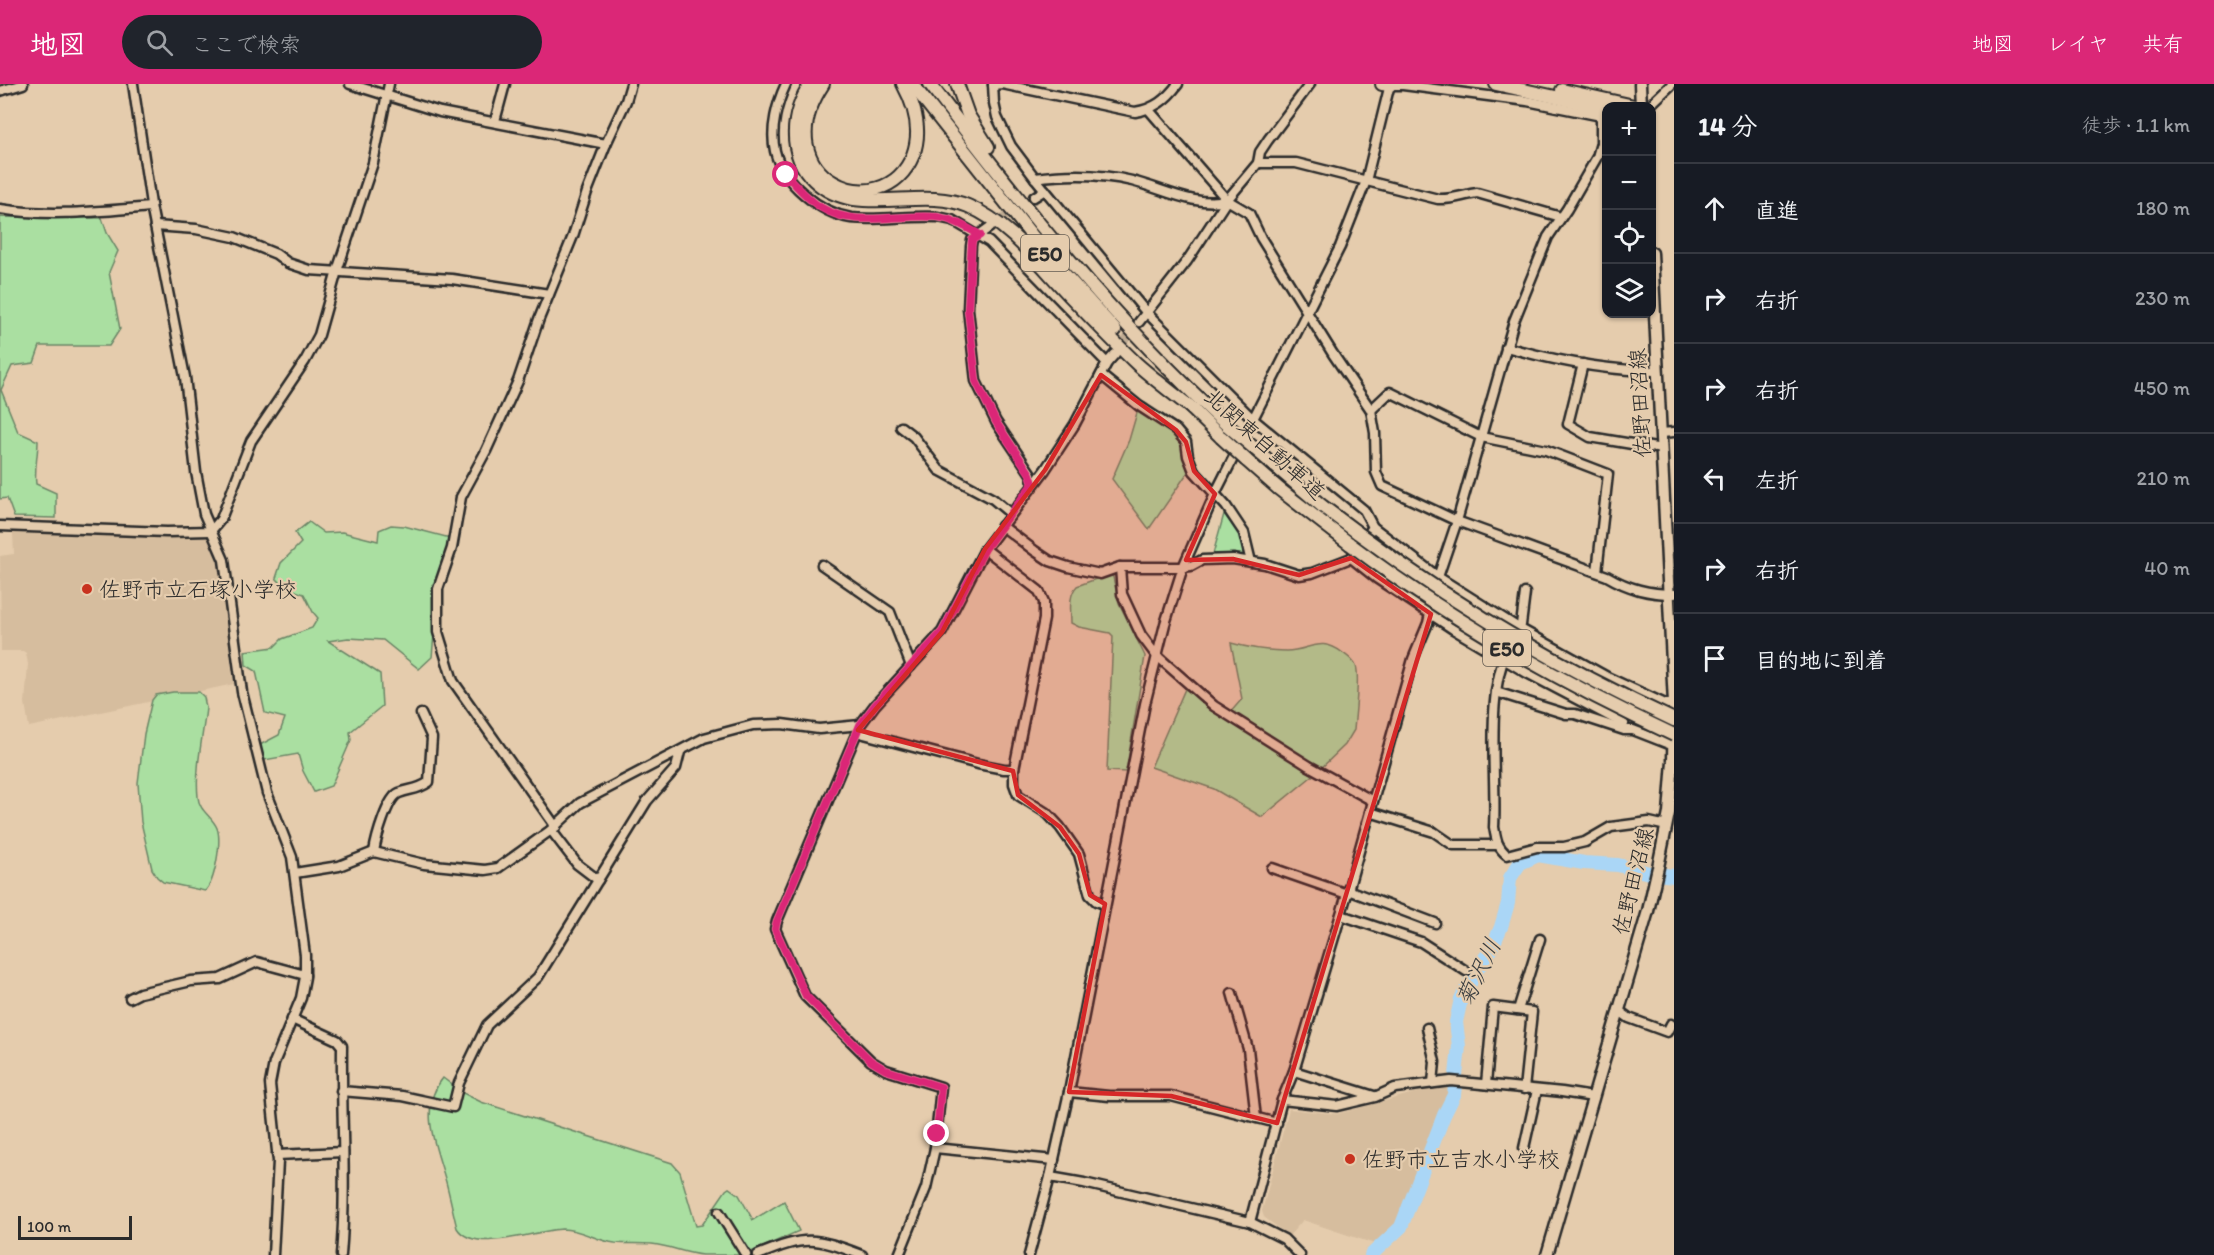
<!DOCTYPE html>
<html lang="ja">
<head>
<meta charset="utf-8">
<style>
	:root { --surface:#171b24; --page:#20242c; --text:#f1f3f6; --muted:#9ea1a6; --line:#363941; --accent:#db2777 }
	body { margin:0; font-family:Itim,"Klee One",sans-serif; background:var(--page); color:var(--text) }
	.controls { position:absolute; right:18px; top:18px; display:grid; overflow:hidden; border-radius:12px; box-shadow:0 2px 4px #0004 }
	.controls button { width:54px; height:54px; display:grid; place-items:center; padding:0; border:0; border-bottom:2px solid var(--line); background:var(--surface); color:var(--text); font:30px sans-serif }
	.scale { position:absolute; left:18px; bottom:15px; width:114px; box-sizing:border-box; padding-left:6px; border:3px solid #2b2b2b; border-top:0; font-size:16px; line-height:21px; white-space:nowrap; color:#2b2b2b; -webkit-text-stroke:4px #e5ccad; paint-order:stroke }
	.stop { position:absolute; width:18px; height:18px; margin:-14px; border:4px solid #db2777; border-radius:50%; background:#fff }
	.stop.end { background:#db2777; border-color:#fff; box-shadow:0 2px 6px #0008 }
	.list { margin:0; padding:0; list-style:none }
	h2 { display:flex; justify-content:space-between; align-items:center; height:78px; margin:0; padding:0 24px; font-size:26px }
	h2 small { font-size:20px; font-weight:400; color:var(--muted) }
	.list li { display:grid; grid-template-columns:39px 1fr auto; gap:18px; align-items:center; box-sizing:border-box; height:90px; padding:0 24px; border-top:2px solid var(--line) }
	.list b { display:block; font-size:22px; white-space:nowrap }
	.list em { font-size:20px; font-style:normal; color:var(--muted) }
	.icon { flex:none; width:33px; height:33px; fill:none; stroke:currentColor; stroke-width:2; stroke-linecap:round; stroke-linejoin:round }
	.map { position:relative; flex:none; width:1674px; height:1171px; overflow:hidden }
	header { display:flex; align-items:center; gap:36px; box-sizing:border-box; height:84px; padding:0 30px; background:var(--accent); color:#fff }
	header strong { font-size:28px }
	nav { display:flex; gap:33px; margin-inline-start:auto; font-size:21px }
	.search { width:420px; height:54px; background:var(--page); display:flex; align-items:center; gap:15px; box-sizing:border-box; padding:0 21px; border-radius:33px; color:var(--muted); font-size:22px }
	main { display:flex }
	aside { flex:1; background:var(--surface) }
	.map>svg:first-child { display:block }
	.built { fill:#d6bd9e }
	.green { fill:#aadfa1; stroke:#6a8566; stroke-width:1.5 }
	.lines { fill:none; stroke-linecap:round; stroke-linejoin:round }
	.river { stroke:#aad6f6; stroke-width:14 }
	.minor-tunnel { stroke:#c0ac93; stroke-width:8; stroke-dasharray:8 4; stroke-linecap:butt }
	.minor-casing { stroke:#2b2b2b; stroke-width:13 }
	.major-casing { stroke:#2b2b2b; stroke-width:15 }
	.highway-casing { stroke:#2b2b2b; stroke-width:16 }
	.minor { stroke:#e5ccad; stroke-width:8 }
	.major { stroke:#e5ccad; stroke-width:10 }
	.highway { stroke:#e5ccad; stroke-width:12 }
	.highway-bridge-casing { stroke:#2b2b2b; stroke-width:16; stroke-linecap:butt }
	.highway-bridge { stroke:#e5ccad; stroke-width:12 }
	.route { stroke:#db2777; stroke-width:8 }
	.marked { fill:#d62828; fill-opacity:0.2; stroke:#d62828; stroke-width:4.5; stroke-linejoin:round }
	.poi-dot { fill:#c8321e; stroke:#e5ccad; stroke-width:2 }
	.labels { text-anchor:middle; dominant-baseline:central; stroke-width:4.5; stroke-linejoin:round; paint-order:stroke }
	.shield { fill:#e5ccad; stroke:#635b52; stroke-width:1.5 }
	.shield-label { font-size:21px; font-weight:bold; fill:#2b2b2b }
	.street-label { font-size:22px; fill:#2b2b2b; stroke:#e5ccad }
	.poi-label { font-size:22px; fill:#2b2b2b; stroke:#e5ccad; text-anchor:start }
	.water-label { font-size:24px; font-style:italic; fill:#383c3f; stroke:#e5ccad }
</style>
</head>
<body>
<header>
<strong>地図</strong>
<div class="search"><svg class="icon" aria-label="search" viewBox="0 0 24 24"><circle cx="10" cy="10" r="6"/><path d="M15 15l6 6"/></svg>ここで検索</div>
<nav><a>地図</a><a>レイヤ</a><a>共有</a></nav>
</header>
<main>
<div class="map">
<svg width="1674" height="1171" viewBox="0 0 1674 1171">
	<rect width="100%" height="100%" fill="#e5ccad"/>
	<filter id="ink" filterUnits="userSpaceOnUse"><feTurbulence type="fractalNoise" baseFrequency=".0167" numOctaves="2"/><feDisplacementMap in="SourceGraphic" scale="12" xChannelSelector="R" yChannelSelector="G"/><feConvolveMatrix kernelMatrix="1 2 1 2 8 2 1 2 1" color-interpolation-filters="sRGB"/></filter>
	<g filter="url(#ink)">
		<g class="built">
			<polygon points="13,449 207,453 218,478 234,600 29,643 25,619 28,580 26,569 23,567 1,567 0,472 14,470"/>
			<polygon points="1432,1004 1452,1005 1407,1121 1395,1140 1375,1160 1303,1136 1289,1152 1264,1133 1262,1127 1289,1025 1337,1030"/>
		</g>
		<g class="green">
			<path d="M 0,133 L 102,134 L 107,149 L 118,167 L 109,188 L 120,245 L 109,262 L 40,262 L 34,279 L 12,282 L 1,306 L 18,348 L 38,357 C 38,372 34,385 36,400 L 56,409 L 56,434 L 14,433 L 7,414 L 0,415 Z"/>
			<polygon points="1143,318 1147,320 1181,360 1188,388 1149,445 1112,395 1129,356 1139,322"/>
			<polygon points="1224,430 1240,451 1248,476 1213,470"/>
			<polygon points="309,438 324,449 342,448 378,457 379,446 391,441 404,442 454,455 438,505 432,573 419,585 383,556 348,554 328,557 380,590 382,622 350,648 351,656 331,702 314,708 303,687 298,670 259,677 256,663 279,651 285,634 265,629 256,587 246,581 245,567 274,563 282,555 312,544 318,534 313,528 304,510 285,503 276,494 281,479 301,459 295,449"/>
			<path d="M 1112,489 L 1119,519 L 1145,572 L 1126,688 L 1107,687 L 1113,552 L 1110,549 L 1079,543 L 1071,539 C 1071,527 1068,511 1077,502 Z"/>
			<path d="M 1231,559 C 1249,564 1267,567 1286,567 C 1310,567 1320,551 1343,569 C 1347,572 1353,576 1356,582 C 1360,592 1355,633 1354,646 L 1345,661 L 1316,689 L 1262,733 L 1214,705 L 1151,683 L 1185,605 L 1219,629 L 1229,630 L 1242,615 Z"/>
			<path d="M 173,608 L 199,608 L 204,613 L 206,624 C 203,652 195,684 198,713 C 199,727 212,732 217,744 C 222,757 215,798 205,807 L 163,798 L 157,793 L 152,785 L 141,738 L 138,699 L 144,650 L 152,616 L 156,611 Z"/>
			<path d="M 443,994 L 463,1009 L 481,1018 L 672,1079 L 680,1088 L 696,1142 L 702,1141 L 726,1106 L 729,1104 L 739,1111 L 753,1136 L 784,1117 L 799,1147 L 754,1167 L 745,1169 L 744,1171 C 730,1171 716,1171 702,1171 C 685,1169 670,1162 652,1160 C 640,1159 628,1160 615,1159 C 597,1157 581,1145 562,1145 C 536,1146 474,1171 457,1144 C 453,1128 450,1113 446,1098 C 437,1064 417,1025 443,994 Z"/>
		</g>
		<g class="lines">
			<polyline class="river" points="1371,1171 1401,1143 1444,1031 1454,1011 1459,962 1456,938 1461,915 1481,879 1491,866 1501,843 1508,819 1510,794 1520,779 1538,771 1584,779 1618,781 1649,789 1674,792"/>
			<g class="minor-tunnel">
				<polyline points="993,141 1034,113"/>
				<polyline points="1117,267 1134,244"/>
			</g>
			<defs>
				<g id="minor">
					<polyline points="133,0 152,127 185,293 196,388 204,430 224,476 242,608 267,709 292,773 305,871 305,893 301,914 274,979 270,1000 278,1077 273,1171"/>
					<polyline points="350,0 440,28 606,60"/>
					<path d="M 786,0 C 777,19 770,45 775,67 C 782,98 820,129 851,134 C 880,137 909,131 938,133 L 952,136 L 989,158 L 1107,279"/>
					<polyline points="993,0 994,19 997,33 1011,62 1035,94 1146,228 1253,335 1364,426 1373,443 1438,493 1517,543 1609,594 1665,620 1674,620"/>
					<path d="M 993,1 L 1002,0 L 1135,28 C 1154,25 1166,16 1178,0"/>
					<polyline points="1390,1 1403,1 1527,17 1606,33"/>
					<polyline points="0,7 23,0"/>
					<polyline points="1649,22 1672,0"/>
					<path d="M 1149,26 L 1227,116 L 1249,129 L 1261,154 L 1333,270 L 1371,326 L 1375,349 L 1376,388 L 1382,402 L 1457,437 L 1607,492 C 1629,505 1649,510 1674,510"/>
					<polyline points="495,37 505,0"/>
					<path d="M 1258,79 L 1296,79 L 1438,115 C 1452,116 1463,111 1477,109 L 1561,133"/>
					<path d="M 1035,94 C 1066,90 1102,90 1132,97 C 1164,105 1194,123 1227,116"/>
					<polyline points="1034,113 1045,106"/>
					<path d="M 0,125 C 51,133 100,127 151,123"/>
					<polyline points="155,142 196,145 234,153 276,170 288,179 309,186 452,195 549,210"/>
					<polyline points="990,143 972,156 971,162 968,225 976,297 996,338 1031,390 1033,399"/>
					<polyline points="1139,238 1187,177 1227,116 1258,79 1260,68 1268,56 1310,0"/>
					<path d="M 1506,263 C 1556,277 1607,287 1658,287"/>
					<polyline points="1583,280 1568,340 1590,353 1662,365"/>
					<polyline points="1101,291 1139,322 1176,346 1186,358 1188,372 1194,387 1226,422 1244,449 1251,478"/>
					<polyline points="1371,326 1390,308 1481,353 1546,366 1608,390 1597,488"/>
					<polyline points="901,343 914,353 939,386 993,415 1011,430"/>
					<polyline points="1661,349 1674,348"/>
					<polyline points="0,442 167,448 211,447 221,435 251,357 305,277 319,251 337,187 373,79 389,0"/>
					<polyline points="1002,442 1035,467 1050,477 1068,483 1100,490 1120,483 1183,483 1191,482 1202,476 1233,475 1265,480 1299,491 1312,489 1351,474 1373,443"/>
					<polyline points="985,465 1039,507 1044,518 1044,535 1014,685 1014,700 1018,711 1048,730 1060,743 1079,770 1090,811 1096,817 1105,820"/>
					<polyline points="1351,474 1376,494 1453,545 1527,589 1624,640"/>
					<polyline points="822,481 890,528 911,582"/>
					<polyline points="1120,483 1122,510 1141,551 1156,571 1214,622 1309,682 1373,717"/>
					<polyline points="1518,547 1521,541 1525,509"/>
					<path d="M 1510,561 C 1484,607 1497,690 1494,743 C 1496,755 1497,763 1507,771 L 1537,763 L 1564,763 L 1585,758 L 1611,743 L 1649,738 L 1667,742"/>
					<polyline points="1496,608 1566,630 1575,630 1624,646 1633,646 1674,662"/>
					<polyline points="858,646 860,649 978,680 1004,685 1014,685"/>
					<polyline points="1370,728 1434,748 1453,761 1498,761"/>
					<polyline points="556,743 453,597 438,548 438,505 452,464 461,413 486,367 518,297 539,235 573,152 587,108 606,60 626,17 631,0"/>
					<polyline points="551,746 577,780 598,796"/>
					<path d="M 374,768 C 376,755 387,714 399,709 C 411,704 416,707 429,698 L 432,654 L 421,630"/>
					<polyline points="1272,784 1347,810"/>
					<polyline points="295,789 339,782 374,768 424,780 485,786 498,784 551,746 580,719 704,654 753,641 782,640 819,645 860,641"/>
					<polyline points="1348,806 1435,839"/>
					<polyline points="1341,831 1421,858 1466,887"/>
					<polyline points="1232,909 1248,965 1256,1034"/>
					<polyline points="130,914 140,909 191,897 220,895 257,878 305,891"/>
					<polyline points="1518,926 1540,855"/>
					<polyline points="1618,926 1629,934 1667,948 1671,940"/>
					<path d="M 292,935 L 337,956 L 342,962 C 341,1032 347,1101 341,1171"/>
					<polyline points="1427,944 1435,978 1433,999"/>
					<polyline points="1294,987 1374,1012"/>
					<polyline points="1486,1000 1493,923 1532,928 1524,1005"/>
					<polyline points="341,1007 402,1012 453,1023 459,999 487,941 538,893 647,717 676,684 680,668"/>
					<polyline points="1069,1008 1109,1012 1171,1012 1277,1039"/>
					<polyline points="1282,1016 1337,1022 1375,1013 1395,1004 1451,997 1562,1008 1593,1013"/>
					<polyline points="935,1064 1054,1076"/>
					<polyline points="1524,1064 1537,1006"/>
					<polyline points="277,1071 343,1068"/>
					<polyline points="1050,1093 1084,1099 1250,1138 1284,1155 1300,1171"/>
					<polyline points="719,1128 746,1171"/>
					<polyline points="1250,1138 1282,1016 1294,987 1347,810 1413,575 1428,539 1438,493 1457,437 1514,237 1548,153 1567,125 1597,73 1601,59 1601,33"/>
					<path d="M 758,1171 C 806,1151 814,1153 862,1171"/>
					<polyline points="899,1171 926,1104 935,1064 941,1003 886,986 871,977 805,912 775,845 777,837 860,641 875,621 942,548 985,465 1045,386 1075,340 1107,279 1115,270"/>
					<polyline points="1029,1171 1050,1093 1069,1008 1145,620 1165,540 1183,483 1215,410 1340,163 1366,97 1390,0"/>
				</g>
				<g id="major">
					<polyline points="1640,0 1641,22"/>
					<polyline points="1547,1171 1648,827 1658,783 1669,729 1673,677 1674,620 1652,169"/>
				</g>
				<g id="highway">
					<path d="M 811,0 C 791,29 787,70 814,96 C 855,136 919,101 968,122 C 1011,140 1041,182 1073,215 C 1094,237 1115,259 1137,280 C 1155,296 1175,311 1194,326"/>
					<path d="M 823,0 C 761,94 883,145 913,71 C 922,47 915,22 903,0"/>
					<polyline points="912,0 1048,172 1115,246"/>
					<path d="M 930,0 C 1021,121 1116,239 1228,342"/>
					<polyline points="957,0 968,31 988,63"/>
					<polyline points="1382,0 1390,1"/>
					<polyline points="1496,0 1606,24"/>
					<polyline points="1562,6 1634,22"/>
					<polyline points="1188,321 1221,353"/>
					<polyline points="1254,364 1322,422 1358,449"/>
					<polyline points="1246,376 1279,405 1350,460"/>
				</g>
			</defs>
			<use href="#minor" class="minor-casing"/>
			<use href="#major" class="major-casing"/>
			<use href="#highway" class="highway-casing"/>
			<use href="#minor" class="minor"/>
			<use href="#major" class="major"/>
			<use href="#highway" class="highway"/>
			<defs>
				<g id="highway-bridge">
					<polyline points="1228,342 1254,364"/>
					<polyline points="1221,353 1246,376"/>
					<path d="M 1358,449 C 1457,523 1562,584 1674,636"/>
					<path d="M 1350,460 C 1451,536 1560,598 1674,651"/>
				</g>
			</defs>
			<use href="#highway-bridge" class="highway-bridge-casing"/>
			<use href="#highway-bridge" class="highway-bridge"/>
		</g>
	</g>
	<g class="lines" filter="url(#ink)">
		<path class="route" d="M 786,91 C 797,102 807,115 820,123 C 855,145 899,129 937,133 C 953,135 966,143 980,151 L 972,156 L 968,225 L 976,297 L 996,338 L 1030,390 L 1033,399 L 985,465 L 942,548 L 875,621 L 860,641 L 777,837 L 775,845 L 806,912 L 871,977 L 886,986 L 941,1003 L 937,1050"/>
	</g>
	<path class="marked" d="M 1101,291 L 1176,346 L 1186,358 L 1194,387 L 1215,410 L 1186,476 L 1233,475 L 1299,491 L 1351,474 L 1431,530 L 1277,1039 L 1171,1012 L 1069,1008 L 1105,820 L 1090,811 L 1079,770 L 1060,743 L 1018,711 L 1013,687 L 858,646 L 942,548 L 985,465 L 1045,386 Z"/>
	<g class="poi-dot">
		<circle cx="87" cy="505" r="6"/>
		<circle cx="1350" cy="1075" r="6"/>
	</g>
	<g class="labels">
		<g class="shield">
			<rect x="1021" y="151" width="48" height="36" rx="4.5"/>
			<rect x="1483" y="546" width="48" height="36" rx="4.5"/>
		</g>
		<g class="shield-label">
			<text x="1045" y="169">E50</text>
			<text x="1507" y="564">E50</text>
		</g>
		<g class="street-label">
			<text transform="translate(1640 319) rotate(-93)">佐野田沼線</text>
			<text transform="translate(1265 360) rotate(42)">北関東自動車道</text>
			<text transform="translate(1633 797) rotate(-76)">佐野田沼線</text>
		</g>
		<g class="poi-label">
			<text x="99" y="505">佐野市立石塚小学校</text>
			<text x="1362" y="1075">佐野市立吉水小学校</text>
		</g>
		<g class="water-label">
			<text transform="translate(1478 888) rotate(-64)">菊沢川</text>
		</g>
	</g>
</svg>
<div class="controls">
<button>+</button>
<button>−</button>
<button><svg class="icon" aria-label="locate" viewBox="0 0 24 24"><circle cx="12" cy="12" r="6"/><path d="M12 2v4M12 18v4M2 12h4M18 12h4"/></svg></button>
<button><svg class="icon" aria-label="layers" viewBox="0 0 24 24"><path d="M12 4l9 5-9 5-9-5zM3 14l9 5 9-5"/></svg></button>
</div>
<div class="scale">100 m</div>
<div class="stop" style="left:786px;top:91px"></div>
<div class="stop end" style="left:937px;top:1050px"></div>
</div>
<aside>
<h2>14 分<small>徒歩 · 1.1 km</small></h2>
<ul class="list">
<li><svg class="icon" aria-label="ahead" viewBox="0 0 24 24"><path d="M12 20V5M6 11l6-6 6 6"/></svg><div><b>直進</b></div><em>180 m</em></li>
<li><svg class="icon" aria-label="right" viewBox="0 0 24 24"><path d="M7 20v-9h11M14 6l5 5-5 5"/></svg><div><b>右折</b></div><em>230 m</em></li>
<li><svg class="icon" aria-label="right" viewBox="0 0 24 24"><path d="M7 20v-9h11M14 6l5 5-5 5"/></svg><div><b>右折</b></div><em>450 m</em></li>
<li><svg class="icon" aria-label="left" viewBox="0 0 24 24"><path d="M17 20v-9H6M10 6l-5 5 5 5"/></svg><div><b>左折</b></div><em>210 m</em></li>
<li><svg class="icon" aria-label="right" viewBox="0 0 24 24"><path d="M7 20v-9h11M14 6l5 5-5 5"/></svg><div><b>右折</b></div><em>40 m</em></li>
<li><svg class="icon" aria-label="arrive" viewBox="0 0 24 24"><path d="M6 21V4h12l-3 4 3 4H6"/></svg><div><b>目的地に到着</b></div></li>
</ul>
</aside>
</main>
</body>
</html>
